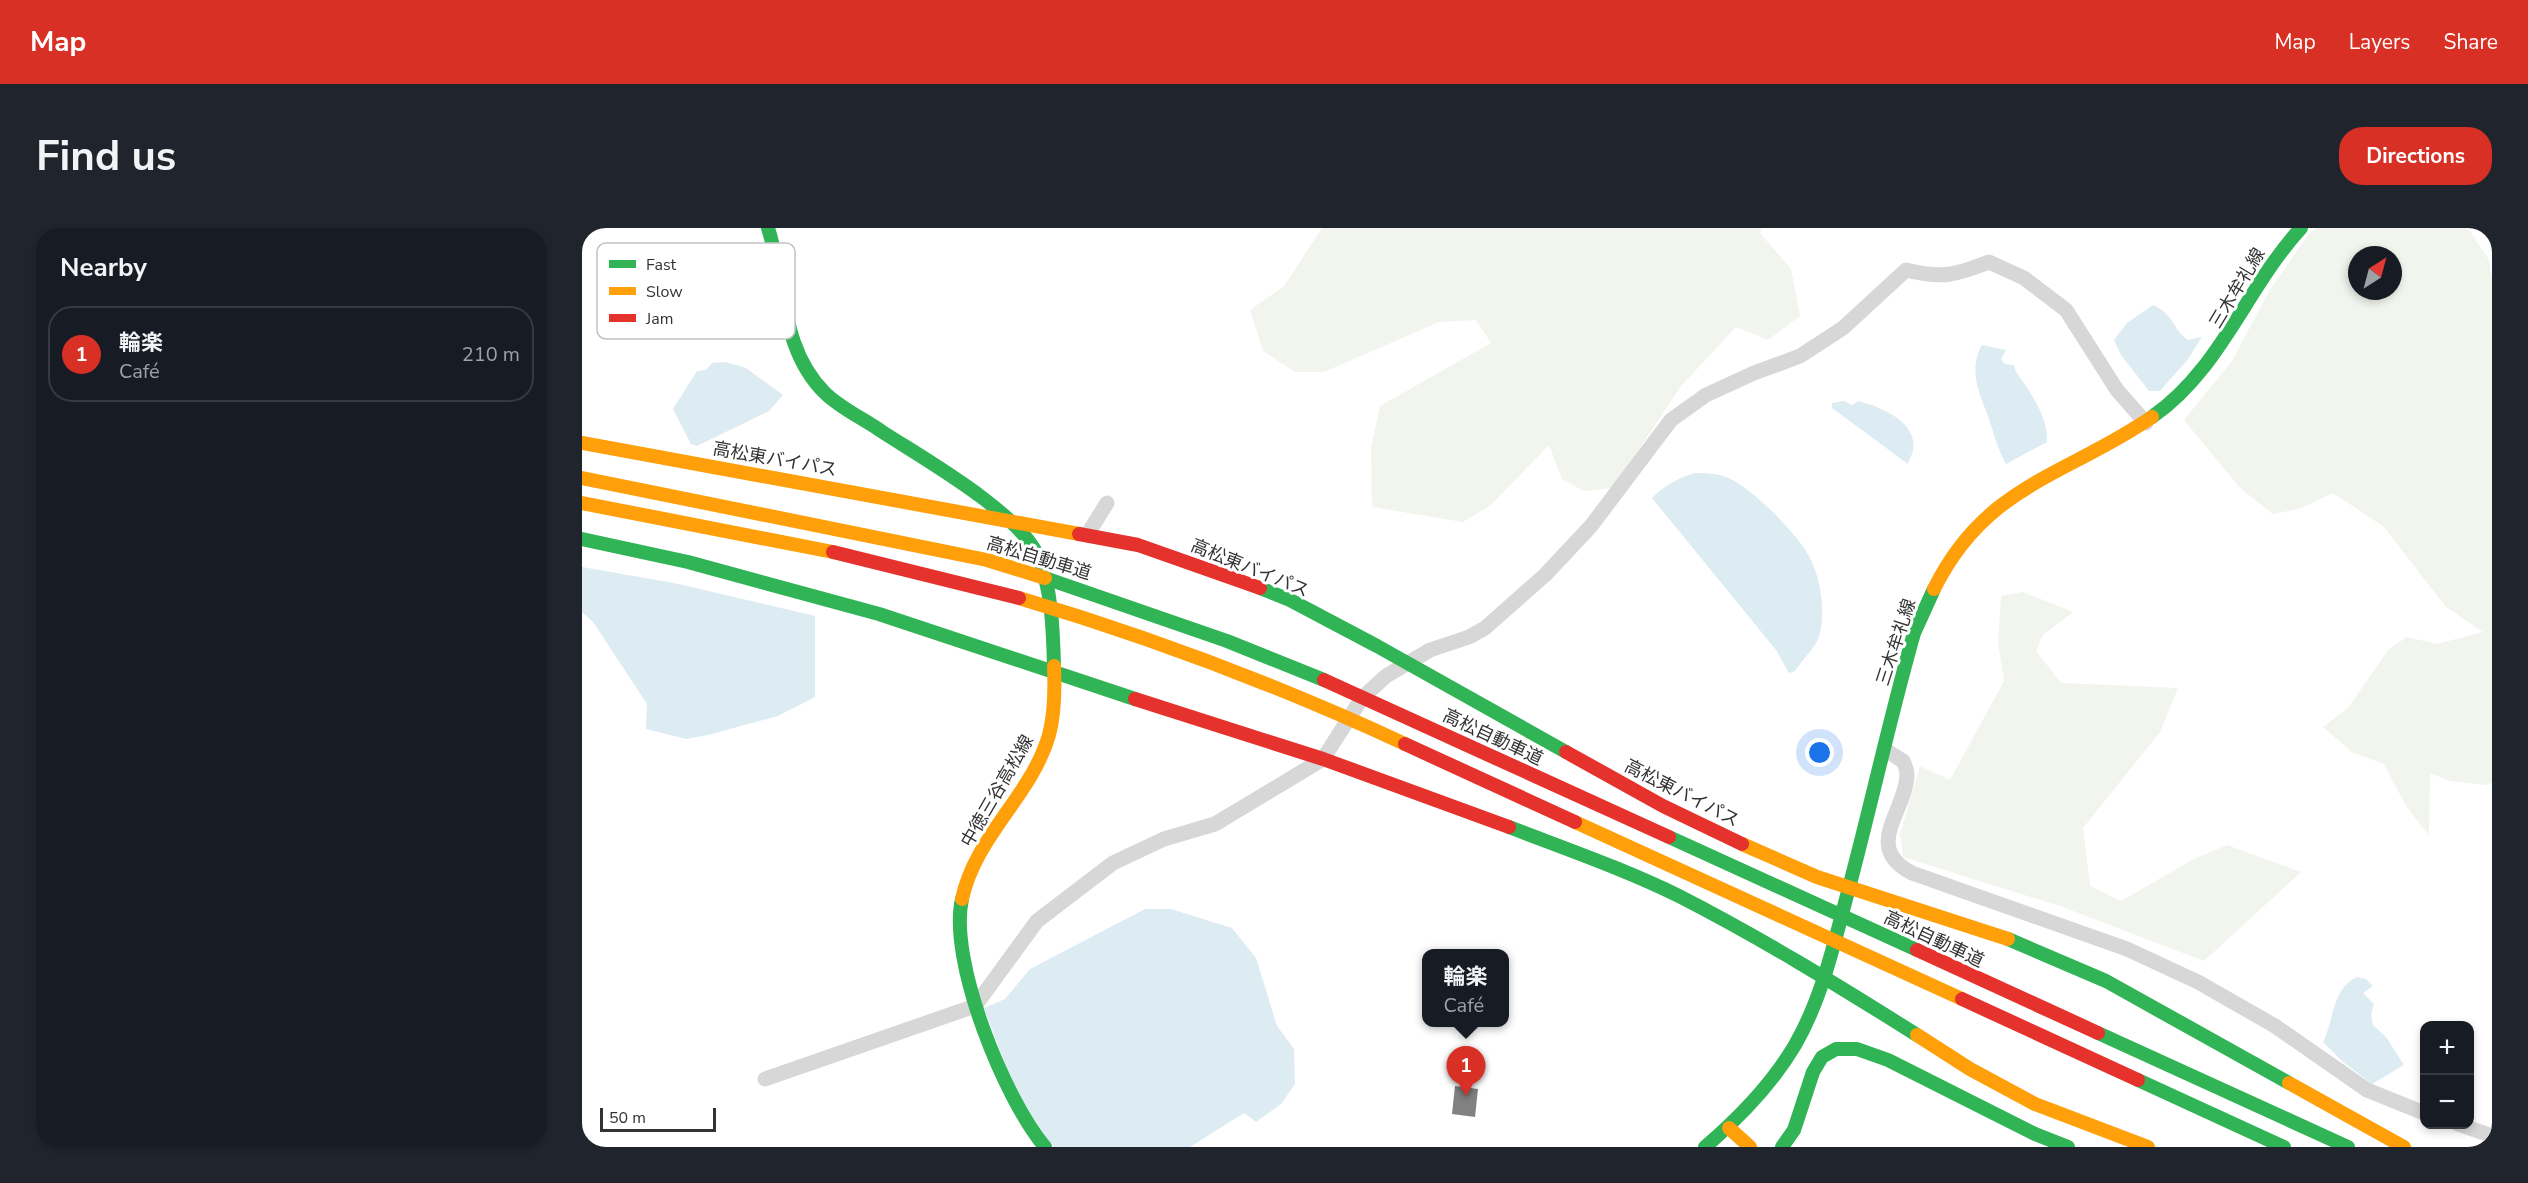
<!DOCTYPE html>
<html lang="en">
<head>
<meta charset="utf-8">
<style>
	:root { --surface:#171b24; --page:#20242c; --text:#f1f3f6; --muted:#9ea1a6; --line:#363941; --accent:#d93025 }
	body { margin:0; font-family:"Nunito Sans","Noto Sans JP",sans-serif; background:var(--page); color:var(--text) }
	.controls { position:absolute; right:18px; bottom:18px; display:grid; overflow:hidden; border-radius:12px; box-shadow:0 3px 9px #0003 }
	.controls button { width:54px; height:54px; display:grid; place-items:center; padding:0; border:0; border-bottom:2px solid var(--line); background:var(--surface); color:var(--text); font:30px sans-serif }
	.compass { position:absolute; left:1766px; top:18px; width:54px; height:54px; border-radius:50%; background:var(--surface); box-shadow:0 3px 9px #0003; rotate:36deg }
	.scale { position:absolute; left:18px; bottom:15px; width:116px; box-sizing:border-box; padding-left:6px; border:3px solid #333; border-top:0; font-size:16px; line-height:21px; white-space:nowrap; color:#333; -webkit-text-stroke:4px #fff; paint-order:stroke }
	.you { position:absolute; left:1238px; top:525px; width:21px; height:21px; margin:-15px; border:4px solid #fff; border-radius:50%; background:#1a73e8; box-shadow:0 0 0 9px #1a73e833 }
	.badge { display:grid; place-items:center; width:39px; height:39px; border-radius:50%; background:var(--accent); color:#fff; font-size:20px; font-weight:700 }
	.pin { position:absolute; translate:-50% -50px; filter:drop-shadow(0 2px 3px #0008) }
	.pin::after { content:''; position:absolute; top:32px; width:21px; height:18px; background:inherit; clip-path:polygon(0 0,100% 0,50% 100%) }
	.popup { position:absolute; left:840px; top:721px; width:87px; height:78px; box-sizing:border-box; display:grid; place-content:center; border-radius:12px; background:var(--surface); filter:drop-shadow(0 2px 4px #0005); font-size:20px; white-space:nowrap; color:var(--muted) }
	.popup b { font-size:22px; color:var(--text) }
	.popup::after { content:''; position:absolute; left:50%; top:100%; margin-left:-12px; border:12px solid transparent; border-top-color:var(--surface) }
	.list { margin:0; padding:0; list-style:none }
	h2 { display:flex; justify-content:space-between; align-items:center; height:78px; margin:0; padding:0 24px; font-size:26px }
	h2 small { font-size:20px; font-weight:400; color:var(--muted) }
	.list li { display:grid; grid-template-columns:39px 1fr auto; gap:18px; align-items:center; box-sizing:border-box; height:96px; margin:0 12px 12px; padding:0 12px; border:2px solid var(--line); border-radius:24px }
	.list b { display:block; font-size:22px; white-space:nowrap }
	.list p { margin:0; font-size:20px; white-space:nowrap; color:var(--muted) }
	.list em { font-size:20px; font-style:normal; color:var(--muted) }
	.map { position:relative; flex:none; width:1910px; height:919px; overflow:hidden; border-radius:24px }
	header { display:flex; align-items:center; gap:36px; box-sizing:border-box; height:84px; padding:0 30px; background:var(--accent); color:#fff }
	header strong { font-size:28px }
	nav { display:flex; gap:33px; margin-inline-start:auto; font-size:21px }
	.intro { display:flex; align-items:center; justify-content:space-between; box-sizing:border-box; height:144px; padding:0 36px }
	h1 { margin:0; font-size:42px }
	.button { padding:15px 27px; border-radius:24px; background:var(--accent); color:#fff; font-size:21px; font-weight:700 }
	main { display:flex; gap:36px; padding:0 36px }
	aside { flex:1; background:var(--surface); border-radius:24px; box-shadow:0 3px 9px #0003 }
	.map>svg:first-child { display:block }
	.green { fill:#f1f5ed; fill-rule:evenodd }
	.water { fill:#ddebf3 }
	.building { fill:#818181 }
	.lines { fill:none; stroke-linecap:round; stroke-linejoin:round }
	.street { stroke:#d7d7d7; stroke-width:15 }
	.fast { stroke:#30b455; stroke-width:14 }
	.slow { stroke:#ff9f0a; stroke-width:14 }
	.jam { stroke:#e5322d; stroke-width:14 }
	.labels { text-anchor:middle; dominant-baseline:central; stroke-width:6; stroke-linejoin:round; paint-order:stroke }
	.street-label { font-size:18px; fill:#333; stroke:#fff }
	.key { fill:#fff; stroke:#c2c2c2; stroke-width:1.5 }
	.key-label { font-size:16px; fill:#333 }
</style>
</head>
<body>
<header>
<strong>Map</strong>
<nav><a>Map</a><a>Layers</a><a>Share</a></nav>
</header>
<div class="intro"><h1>Find us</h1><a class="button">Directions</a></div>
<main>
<aside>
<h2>Nearby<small></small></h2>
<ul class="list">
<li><span class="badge">1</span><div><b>輪楽</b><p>Café</p></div><em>210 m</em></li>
</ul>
</aside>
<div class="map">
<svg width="1910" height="919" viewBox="0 0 1910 919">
	<rect width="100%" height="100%" fill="#fff"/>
	<g class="green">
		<polygon points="740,0 1180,0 1178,5 1209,41 1218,88 1186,112 1154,99 1099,158 1031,260 1002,263 980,251 967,217 909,277 881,294 790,279 789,220 798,178 909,115 894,92 857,94 742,144 713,144 681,123 668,82 702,58"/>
		<path d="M 1734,0 L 1886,0 L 1907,32 L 1910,52 L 1910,554 L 1905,557 L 1868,553 L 1848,545 L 1847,608 L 1824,578 L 1802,536 L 1770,524 L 1741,499 L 1766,480 L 1807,421 L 1825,409 L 1855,416 L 1901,404 L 1864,379 L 1802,299 L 1751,265 L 1717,281 L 1691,286 L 1658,260 L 1602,192 L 1650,133 L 1687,63 L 1726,7 ZM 1775,27 L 1811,27 L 1811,63 L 1775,63 Z"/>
		<polygon points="1441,364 1491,384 1461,407 1454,423 1479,455 1596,460 1578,504 1501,600 1508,658 1539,673 1612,631 1645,617 1719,644 1622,733 1478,678 1321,629 1318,606 1338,538 1368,552 1422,453 1416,414 1419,368"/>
	</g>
	<g class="water">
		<path d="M 1571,77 C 1594,88 1589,100 1606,112 L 1620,109 L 1606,131 L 1578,163 L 1567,163 L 1539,127 L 1532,112 L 1545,95 Z"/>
		<path d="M 1400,117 L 1424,122 L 1419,131 L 1423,136 L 1432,137 C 1434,147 1441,152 1446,161 C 1456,177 1466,195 1465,214 L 1424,236 C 1415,220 1412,206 1406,188 C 1397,164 1386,142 1400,117 Z"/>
		<polygon points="144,134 164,140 201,167 187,183 115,218 109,216 91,181 115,143 124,142 130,135"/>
		<path d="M 1262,173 L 1270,177 L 1276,173 C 1297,178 1337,194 1331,223 C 1330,227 1327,231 1326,236 L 1250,180 L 1250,175 Z"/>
		<path d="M 1112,245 C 1124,245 1133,245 1144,249 C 1169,258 1218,308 1229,332 C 1239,353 1243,382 1238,405 C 1236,417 1220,432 1213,443 L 1207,445 L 1194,422 L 1070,270 C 1083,257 1095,251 1112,245 Z"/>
		<polygon points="0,339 92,355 233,388 233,469 196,488 126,507 104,511 64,501 65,476 11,394 0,384"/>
		<polygon points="563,681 589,681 650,700 674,730 695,798 712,821 713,856 699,876 674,894 662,885 608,919 472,919 439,879 402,780 423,771 448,741"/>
		<path d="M 1775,749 L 1784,751 L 1791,758 L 1781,765 L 1792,776 L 1789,786 L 1791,797 L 1804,809 L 1822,837 L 1790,856 L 1760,833 L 1741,814 C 1752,793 1750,760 1775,749 Z"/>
	</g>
	<polygon class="building" points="873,858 896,861 893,889 870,886"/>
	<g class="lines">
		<g class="street">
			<polyline points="505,307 525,275"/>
			<path d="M 1302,521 L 1321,533 C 1323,537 1325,543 1325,547 C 1324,584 1280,619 1330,645 L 1545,721 L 1616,754 L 1693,798 L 1785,862 L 1842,885"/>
			<path d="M 183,851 L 393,778 L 455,693 L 531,635 L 582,611 L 633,596 L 741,531 L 780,470 L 804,448 L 848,422 L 887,409 L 903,400 L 963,347 L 1009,298 L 1089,192 L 1124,167 L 1172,145 L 1218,128 L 1261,100 L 1324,42 C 1361,51 1373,47 1407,34 L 1442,50 L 1484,82 L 1535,162 L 1564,195"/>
			<polyline points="1876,896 1910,908"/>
		</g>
		<g class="fast">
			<path d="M 186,0 C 204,55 198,121 243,165 C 258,180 282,191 299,203 C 342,231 433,282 455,326 C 470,359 471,403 472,438"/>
			<path d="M 1570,189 C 1639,141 1664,60 1719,0"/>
			<polyline points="0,311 106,334 297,386 553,471"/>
			<polyline points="463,350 645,413 742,452"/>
			<polyline points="678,360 708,372 795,418 984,524"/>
			<path d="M 927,599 C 984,621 1042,641 1097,668 C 1179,710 1257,758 1335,807"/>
			<polyline points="1087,609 1335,722"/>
			<path d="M 380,671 C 366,733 423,872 463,919"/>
			<polyline points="1426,711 1524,753 1707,855"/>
			<polyline points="1516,805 1766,919"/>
			<polyline points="1556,852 1702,919"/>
			<path d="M 1123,919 C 1158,889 1190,856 1213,817 C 1239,772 1251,720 1264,671 C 1288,582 1307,493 1332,405 L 1352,361"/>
			<polyline points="1200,919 1212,902 1231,844 1240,829 1254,821 1275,821 1306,832 1453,906 1486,919"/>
		</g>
		<g class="slow">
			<polyline points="0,215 497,306"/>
			<polyline points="0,250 405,332 463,350"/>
			<polyline points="0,275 251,324"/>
			<path d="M 1352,361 C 1404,256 1484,248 1570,189"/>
			<path d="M 437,370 C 568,409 698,458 823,516"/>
			<polyline points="993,594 1380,771"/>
			<polyline points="1160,616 1235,649 1426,711"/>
			<path d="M 380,671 C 394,607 450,567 467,507 C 473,485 473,461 472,438"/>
			<polyline points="1335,807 1388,841 1453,876 1566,919"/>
			<polyline points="1707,855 1822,919"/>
			<polyline points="1147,900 1168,919"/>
		</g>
		<g class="jam">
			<polyline points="497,306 556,317 678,360"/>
			<polyline points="251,324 437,370"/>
			<polyline points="742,452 1087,609"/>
			<polyline points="553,471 741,531 927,599"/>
			<polyline points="823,516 993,594"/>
			<polyline points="984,524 1081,578 1160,616"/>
			<polyline points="1335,722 1516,805"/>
			<polyline points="1380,771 1556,852"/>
		</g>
	</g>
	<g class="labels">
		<g class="street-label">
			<text transform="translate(1655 60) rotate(-59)">三木牟礼線</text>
			<text transform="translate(193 231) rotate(10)">高松東バイパス</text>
			<text transform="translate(457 330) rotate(17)">高松自動車道</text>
			<text transform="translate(668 340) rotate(22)">高松東バイパス</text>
			<text transform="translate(1314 414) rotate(-72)">三木牟礼線</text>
			<text transform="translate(911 509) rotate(25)">高松自動車道</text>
			<text transform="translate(415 563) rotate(-60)">中徳三谷高松線</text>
			<text transform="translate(1100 565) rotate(27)">高松東バイパス</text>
			<text transform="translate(1352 711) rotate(25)">高松自動車道</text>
		</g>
	</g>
	<rect x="15" y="15" width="198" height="96" rx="9" class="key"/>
	<rect x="27" y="32" width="27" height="8" fill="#30b455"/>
	<rect x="27" y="59" width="27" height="8" fill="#ff9f0a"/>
	<rect x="27" y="86" width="27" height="8" fill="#e5322d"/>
	<g class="key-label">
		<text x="64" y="42">Fast</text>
		<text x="64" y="69">Slow</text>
		<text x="64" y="96">Jam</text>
	</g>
</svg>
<div class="controls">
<button>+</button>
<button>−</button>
</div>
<svg class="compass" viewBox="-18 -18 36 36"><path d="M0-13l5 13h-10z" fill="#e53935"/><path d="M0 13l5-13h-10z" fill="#9ea1a6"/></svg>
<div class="scale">50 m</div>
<div class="you"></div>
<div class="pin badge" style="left:884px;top:868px">1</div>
<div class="popup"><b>輪楽</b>Café</div>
</div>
</main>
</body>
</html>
